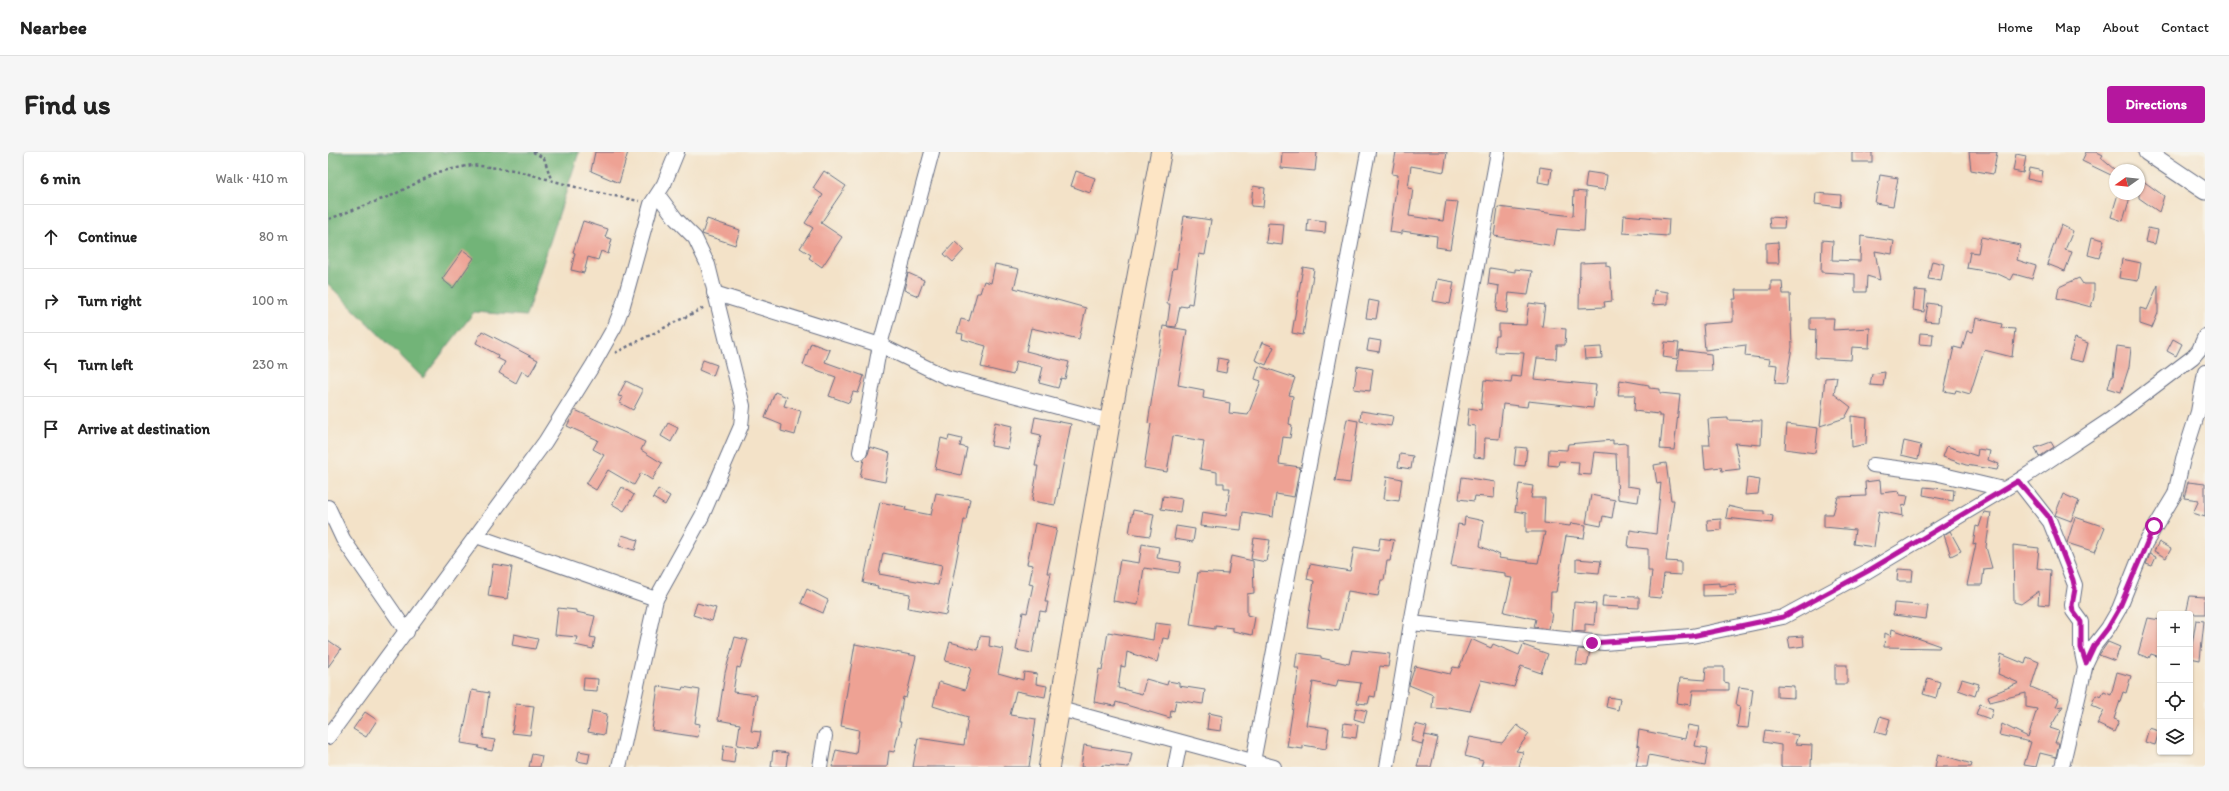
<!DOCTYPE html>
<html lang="en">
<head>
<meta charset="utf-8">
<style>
	:root { --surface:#fff; --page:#f6f6f6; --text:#222; --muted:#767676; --line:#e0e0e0; --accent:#b5179e }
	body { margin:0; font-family:Itim,sans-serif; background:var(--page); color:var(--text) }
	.controls { position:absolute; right:12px; bottom:12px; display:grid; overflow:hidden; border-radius:4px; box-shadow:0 1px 3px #0004 }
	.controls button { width:36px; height:36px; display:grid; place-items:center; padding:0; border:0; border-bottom:1px solid var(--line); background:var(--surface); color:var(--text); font:20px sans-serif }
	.compass { position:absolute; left:1781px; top:12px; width:36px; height:36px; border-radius:50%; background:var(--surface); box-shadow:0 1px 3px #0004; rotate:255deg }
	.stop { position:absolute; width:12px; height:12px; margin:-9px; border:3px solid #b5179e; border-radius:50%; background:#fff }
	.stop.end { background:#b5179e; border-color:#fff; box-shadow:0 1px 4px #0008 }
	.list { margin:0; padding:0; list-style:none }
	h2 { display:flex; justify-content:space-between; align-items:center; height:52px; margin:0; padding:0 16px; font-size:17px }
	h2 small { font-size:13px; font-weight:400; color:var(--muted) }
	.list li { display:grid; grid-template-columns:26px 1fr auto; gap:12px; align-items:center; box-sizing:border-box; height:64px; padding:0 16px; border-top:1px solid var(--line) }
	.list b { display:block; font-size:15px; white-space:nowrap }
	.list em { font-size:13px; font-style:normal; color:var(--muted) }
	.icon { flex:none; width:22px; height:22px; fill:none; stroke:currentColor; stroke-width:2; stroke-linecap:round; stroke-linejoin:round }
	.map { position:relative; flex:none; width:1877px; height:615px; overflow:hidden; border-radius:4px }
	header { display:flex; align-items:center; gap:24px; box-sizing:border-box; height:56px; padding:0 20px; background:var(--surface); border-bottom:1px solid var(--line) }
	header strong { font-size:19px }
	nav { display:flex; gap:22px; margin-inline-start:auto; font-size:14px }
	.intro { display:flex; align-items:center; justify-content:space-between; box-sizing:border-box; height:96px; padding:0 24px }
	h1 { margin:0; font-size:28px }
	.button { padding:10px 18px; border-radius:4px; background:var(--accent); color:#fff; font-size:14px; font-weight:700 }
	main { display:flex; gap:24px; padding:0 24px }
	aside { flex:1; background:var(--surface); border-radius:4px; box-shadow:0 1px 3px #0004 }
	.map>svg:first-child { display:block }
	.forest { fill:#72b478; stroke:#46726b }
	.building { fill:#eea294; fill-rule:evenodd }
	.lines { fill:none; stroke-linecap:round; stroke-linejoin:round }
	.minor-casing { stroke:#676e83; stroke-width:16 }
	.tertiary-casing { stroke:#676e83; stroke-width:19 }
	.secondary-casing { stroke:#676e83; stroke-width:22 }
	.path { stroke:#676e83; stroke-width:2.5; stroke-dasharray:3 3; stroke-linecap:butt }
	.minor { stroke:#fff; stroke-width:14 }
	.tertiary { stroke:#fff; stroke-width:17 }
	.secondary { stroke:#fde5c5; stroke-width:20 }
	.route { stroke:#b5179e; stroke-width:5 }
</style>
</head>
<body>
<header>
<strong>Nearbee</strong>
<nav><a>Home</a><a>Map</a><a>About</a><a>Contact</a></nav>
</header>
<div class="intro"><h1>Find us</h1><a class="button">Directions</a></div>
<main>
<aside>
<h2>6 min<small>Walk · 410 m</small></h2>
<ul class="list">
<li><svg class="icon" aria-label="ahead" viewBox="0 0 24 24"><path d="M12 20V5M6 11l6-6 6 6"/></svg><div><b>Continue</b></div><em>80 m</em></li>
<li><svg class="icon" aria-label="right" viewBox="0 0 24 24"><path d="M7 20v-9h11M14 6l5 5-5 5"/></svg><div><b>Turn right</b></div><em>100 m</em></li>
<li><svg class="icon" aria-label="left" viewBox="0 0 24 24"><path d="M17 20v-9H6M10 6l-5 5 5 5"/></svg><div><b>Turn left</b></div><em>230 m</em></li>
<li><svg class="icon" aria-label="arrive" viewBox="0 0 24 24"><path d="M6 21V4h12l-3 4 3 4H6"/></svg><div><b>Arrive at destination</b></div></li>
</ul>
</aside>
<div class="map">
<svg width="1877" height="615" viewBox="0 0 1877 615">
	<rect width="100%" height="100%" fill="#f7f3e8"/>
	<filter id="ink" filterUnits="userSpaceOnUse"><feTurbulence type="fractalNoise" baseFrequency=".025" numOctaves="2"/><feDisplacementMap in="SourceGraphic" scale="8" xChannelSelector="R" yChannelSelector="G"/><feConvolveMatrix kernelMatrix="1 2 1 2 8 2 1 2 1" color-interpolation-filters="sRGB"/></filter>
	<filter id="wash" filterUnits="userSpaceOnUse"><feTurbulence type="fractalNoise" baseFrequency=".012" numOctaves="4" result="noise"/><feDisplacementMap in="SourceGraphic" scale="16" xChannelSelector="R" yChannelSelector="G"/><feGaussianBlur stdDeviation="0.9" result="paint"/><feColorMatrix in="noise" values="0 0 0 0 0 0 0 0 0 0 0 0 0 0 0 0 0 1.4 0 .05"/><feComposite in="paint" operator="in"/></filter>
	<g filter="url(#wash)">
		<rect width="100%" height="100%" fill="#f3e2c8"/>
		<polygon class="forest" points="0,0 251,0 198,164 146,160 95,226 0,132"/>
		<g id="blocks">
			<g class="building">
				<polygon points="267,0 300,0 291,31 263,19"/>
				<polygon points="954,0 989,0 987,19 953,16"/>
				<polygon points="1068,0 1119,0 1116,20 1083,14 1080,36 1085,37 1081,64 1115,69 1118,49 1130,50 1122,97 1108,95 1109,84 1074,79 1074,82 1062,80 1070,23 1064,22"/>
				<rect x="1524" y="0" width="20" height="10"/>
				<polygon points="1641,0 1669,0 1665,22 1643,18"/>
				<polygon points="1758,0 1769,0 1775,3 1773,6 1787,18 1787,25 1754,9"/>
				<polygon points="1688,2 1698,4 1695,21 1685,19"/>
				<polygon points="1212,15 1224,17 1222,32 1210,30"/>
				<polygon points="1701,16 1715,19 1713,30 1699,27"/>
				<polygon points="496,19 518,34 493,71 514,85 494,115 481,106 483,103 472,96 485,76 477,71 495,43 485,36"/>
				<polygon points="748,19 767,26 762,41 743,34"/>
				<polygon points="1259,20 1279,23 1277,38 1257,35"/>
				<polygon points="1552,23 1570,26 1565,54 1547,51"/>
				<polygon points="1811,26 1836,44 1831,60 1811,46"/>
				<polygon points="925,34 937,36 935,55 923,54"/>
				<polygon points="1246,39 1258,40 1256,79 1229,77 1226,94 1166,84 1170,55 1245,64"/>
				<polygon points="1488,41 1513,43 1512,55 1487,52"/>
				<polygon points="1790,42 1803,42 1795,69 1783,65"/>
				<polygon points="1296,63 1341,67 1340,84 1295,81"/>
				<polygon points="856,64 883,68 877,103 871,102 864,152 860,151 859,155 852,154 848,175 839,174 842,152 839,152 845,116 848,117"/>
				<polygon points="1441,65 1457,66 1456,76 1442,76"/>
				<polygon points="379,67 412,78 407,93 374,82"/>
				<polygon points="980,67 998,69 997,81 979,79"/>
				<polygon points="255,69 280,77 277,85 284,87 280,102 273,99 270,108 260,105 256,121 243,118 247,101 245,100"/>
				<polygon points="940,71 956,72 954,93 938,91"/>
				<polygon points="1733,73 1745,79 1737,98 1744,100 1737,119 1719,112"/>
				<polygon points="1820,76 1830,78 1827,92 1817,90"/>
				<polygon points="1533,84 1566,89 1564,102 1547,99 1552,128 1539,124 1538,140 1527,140 1527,122 1493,120 1494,88 1505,89 1504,108 1532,109"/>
				<polygon points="1653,85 1692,93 1689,108 1708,114 1704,127 1686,122 1683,128 1668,121 1639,116 1642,100 1650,101"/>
				<polygon points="1764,85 1776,88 1771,106 1760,103"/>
				<polygon points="627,90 636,98 625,110 616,102"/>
				<polygon points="1450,90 1451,111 1438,111 1438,91"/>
				<polygon points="135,98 146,106 125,136 114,127"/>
				<polygon points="1794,107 1813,111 1810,129 1791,126"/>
				<polygon points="1604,109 1616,112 1613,129 1600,127"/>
				<polygon points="1278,110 1278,114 1282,115 1284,149 1276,150 1277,155 1251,156 1252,111"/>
				<polygon points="667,112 691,117 686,136 758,156 751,187 703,176 698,199 741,210 737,227 733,226 730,236 711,231 715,215 688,209 685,223 653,215 658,194 634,187 635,182 629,181 633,167 641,169 649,141 652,141 656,129 663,131"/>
				<polygon points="975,115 986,117 975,183 964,181"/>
				<polygon points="1162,116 1187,120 1187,117 1204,119 1200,143 1181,141 1179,161 1168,159 1171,134 1160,132"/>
				<polygon points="580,121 596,128 590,144 576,138"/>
				<polygon points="1751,126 1755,132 1766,132 1766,145 1763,155 1729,146 1731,135"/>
				<polygon points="1109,127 1126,130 1122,152 1105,149"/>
				<polygon points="1443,129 1454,129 1455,142 1462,142 1464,195 1458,232 1447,231 1449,213 1441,212 1442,207 1417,204 1418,193 1377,198 1375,172 1405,170 1405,147 1408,147 1407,138 1443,138"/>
				<polygon points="1830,133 1830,161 1824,176 1812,172 1812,156 1819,158"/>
				<polygon points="1326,138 1340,140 1340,152 1324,153"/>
				<polygon points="1587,138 1598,139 1596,160 1585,158"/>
				<polygon points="1041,148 1051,150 1048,167 1038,166"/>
				<polygon points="1201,151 1217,153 1214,175 1238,177 1237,193 1229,193 1228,207 1209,206 1206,227 1268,233 1265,256 1200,249 1199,255 1175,252 1171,287 1157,286 1156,306 1146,305 1147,274 1139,273 1141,256 1153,258 1156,228 1183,231 1184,224 1193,225 1196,201 1167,200 1168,184 1171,184 1171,172 1198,173"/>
				<polygon points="1600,151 1612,153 1610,170 1597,169"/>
				<polygon points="1482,166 1506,166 1505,178 1542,176 1541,196 1524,195 1523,208 1487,206 1488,178 1482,177"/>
				<polygon points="1648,166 1674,172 1673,176 1687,177 1684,205 1656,198 1642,242 1628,238 1627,241 1616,239 1626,195 1634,197 1639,179 1645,180"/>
				<polygon points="835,174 859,178 850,233 876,238 875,246 902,251 901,261 920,263 933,229 927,227 931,214 967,226 961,243 965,244 961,272 964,273 962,286 955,285 951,312 972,315 966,345 948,342 945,365 915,360 913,378 872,374 874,360 898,364 902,336 896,336 896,331 889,331 889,320 872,317 876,289 845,284 839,320 816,316 823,272 820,271"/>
				<polygon points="154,179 210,208 201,224 194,219 188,231 171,221 177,210 169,206 170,203 148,191"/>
				<polygon points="1592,181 1605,182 1604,193 1591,192"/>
				<polygon points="1747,186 1760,191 1755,210 1741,207"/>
				<polygon points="1041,187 1053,189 1051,200 1039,198"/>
				<polygon points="1845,187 1854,192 1848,204 1839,199"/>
				<polygon points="934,190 946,195 938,213 927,208"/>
				<polygon points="1337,190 1351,191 1349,207 1335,205"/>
				<polygon points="483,191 502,198 497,210 536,224 530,241 525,240 521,251 501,244 508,225 475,213"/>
				<polygon points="1789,194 1803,196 1801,215 1793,240 1780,236 1783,225 1785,225"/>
				<polygon points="1273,195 1274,206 1257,207 1256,196"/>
				<polygon points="1352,198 1383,202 1384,219 1349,219"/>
				<polygon points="890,206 900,208 898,221 888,219"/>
				<polygon points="375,208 389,213 385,224 371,218"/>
				<polygon points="1029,214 1045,217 1042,239 1026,237"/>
				<polygon points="1557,220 1555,234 1542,233 1544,222"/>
				<polygon points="1509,225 1506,242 1523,255 1517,266 1492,274 1497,226"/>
				<polygon points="1292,228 1321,233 1321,236 1332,237 1332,241 1352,243 1346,298 1332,297 1335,264 1331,264 1331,262 1306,259 1307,243 1290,243"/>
				<polygon points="298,229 314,237 314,241 305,258 292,251 295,245 290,244"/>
				<polygon points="447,240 459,245 456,254 473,259 467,283 453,279 454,273 437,266"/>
				<polygon points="247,258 317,290 313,298 334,311 324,328 313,321 306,333 280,318 268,338 258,332 276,303 265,297 270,288 239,274"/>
				<polygon points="1033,259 1065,264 1063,274 1032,269"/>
				<polygon points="1523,264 1539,266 1538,292 1524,295"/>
				<polygon points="707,265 743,272 727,353 704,349 710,314 707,314 713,283 704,281"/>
				<polygon points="1400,266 1400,268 1434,269 1433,293 1407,291 1412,317 1394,319 1393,315 1377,317 1375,293 1382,293 1380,267"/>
				<polygon points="1019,267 1030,269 1022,331 1007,329"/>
				<polygon points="667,270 684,274 680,297 663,294"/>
				<polygon points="340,271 350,276 343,290 333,284"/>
				<polygon points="1459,272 1490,276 1487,301 1457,297"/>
				<polygon points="621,284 634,287 632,294 639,296 633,323 607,317 613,286 620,288"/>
				<polygon points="1285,288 1285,292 1299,291 1299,334 1312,336 1310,350 1290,347 1288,302 1266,300 1263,323 1250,322 1251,310 1231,309 1230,314 1220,313 1221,297 1239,298 1240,292"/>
				<polygon points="1576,289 1593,293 1590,307 1573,303"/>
				<polygon points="1723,290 1726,295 1711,305 1707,296"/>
				<polygon points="1619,294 1649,304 1650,297 1662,299 1660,308 1671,312 1669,318 1638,313 1615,305"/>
				<polygon points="542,295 562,301 557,330 532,325 536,307 540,302"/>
				<polygon points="1188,295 1199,296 1197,314 1186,313"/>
				<polygon points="1072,302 1085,304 1083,317 1070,315"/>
				<polygon points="1338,311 1343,348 1346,348 1338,409 1353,410 1353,423 1336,422 1333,446 1321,445 1324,419 1320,419 1320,397 1300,395 1302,378 1328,382 1333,331 1329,332 1326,313"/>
				<polygon points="1059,324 1074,327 1071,349 1056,347"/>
				<polygon points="1134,325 1167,330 1166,346 1147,344 1146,349 1131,347"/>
				<polygon points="1419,326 1432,328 1430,342 1417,343"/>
				<polygon points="1552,328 1553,341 1571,339 1572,343 1580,344 1578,353 1574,354 1575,364 1551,359 1546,395 1525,392 1527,378 1496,375 1496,362 1505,362 1510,345 1538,344 1537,330"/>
				<polygon points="1860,330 1877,332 1877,365 1865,361 1871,348 1856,346"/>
				<polygon points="1191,332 1205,334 1203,346 1217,346 1216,371 1242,374 1243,371 1258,373 1256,386 1238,384 1228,440 1223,440 1222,461 1224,461 1221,477 1206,475 1208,467 1176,460 1184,426 1177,425 1177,421 1123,414 1130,372 1136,373 1137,365 1156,369 1152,394 1172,403 1170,406 1210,411 1217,380 1198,380 1198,361 1187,359"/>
				<polygon points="294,335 306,343 296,359 284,352"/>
				<polygon points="1596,335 1626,338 1625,349 1595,343"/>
				<polygon points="330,337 342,344 337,353 325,346"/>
				<path d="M 608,341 L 642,347 L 638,368 L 636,368 L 618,463 L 580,456 L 582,442 L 549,436 L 550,434 L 535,431 L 552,350 L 578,355 L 577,358 L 603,363 ZM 555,401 L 614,413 L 610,433 L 551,422 Z"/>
				<polygon points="1735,342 1751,349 1743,369 1727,363"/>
				<polygon points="1263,343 1287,348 1284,366 1275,364 1273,374 1258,371"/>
				<polygon points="835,344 854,347 852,360 833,357"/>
				<polygon points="1400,354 1417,358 1436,359 1436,362 1445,364 1444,371 1398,366"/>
				<polygon points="805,358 826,362 822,384 801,381"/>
				<polygon points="1656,360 1663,361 1658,395 1664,416 1656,417 1654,433 1639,433 1648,392 1645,393 1648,374 1651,375"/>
				<polygon points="1747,365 1777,375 1767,400 1739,391"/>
				<polygon points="1393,367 1393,378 1380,379 1379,368"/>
				<polygon points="707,371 729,376 719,421 723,421 717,450 720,450 718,460 712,459 704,501 688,498 695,460 699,461 705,433 701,432 705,413 699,412"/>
				<polygon points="848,374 867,377 865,390 846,387"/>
				<polygon points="1622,379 1633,399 1623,404 1616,383"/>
				<polygon points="294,383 310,388 307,398 291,394"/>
				<polygon points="926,386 942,388 938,410 923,407"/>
				<polygon points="1052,386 1066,388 1062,409 1059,409 1056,428 1053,428 1050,444 1020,439 1011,479 979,475 986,429 979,427 982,412 1022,419 1026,395 1050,399"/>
				<polygon points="1831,390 1843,397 1838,406 1826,399"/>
				<polygon points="814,392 831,395 829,406 853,410 851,421 816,416 810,453 785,449 792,408 811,411"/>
				<polygon points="1685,393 1711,396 1709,416 1723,418 1721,453 1710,452 1711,439 1693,452 1686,450"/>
				<polygon points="1822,402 1828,405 1824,414 1818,412"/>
				<polygon points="903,404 925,409 926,441 919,442 919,463 927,465 924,483 905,479 905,476 887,474 887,477 862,473 870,420 900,422"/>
				<polygon points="1248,407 1273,409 1271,421 1248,419"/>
				<polygon points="165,412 184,415 179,447 160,444"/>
				<polygon points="1570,417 1585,418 1584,429 1569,429"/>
				<polygon points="1391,431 1391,434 1407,432 1408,443 1375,444 1375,432"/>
				<polygon points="479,437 500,448 495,461 473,451"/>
				<polygon points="1275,444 1311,445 1311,456 1274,454"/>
				<polygon points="1862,444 1877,445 1877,462 1858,462"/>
				<polygon points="1246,450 1268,452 1266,473 1257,472 1257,480 1244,479"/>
				<polygon points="369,451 388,456 384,469 365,463"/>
				<polygon points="1566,451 1600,454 1598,467 1565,463"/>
				<polygon points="230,456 248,458 248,460 267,464 262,485 267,486 265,497 247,493 249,485 227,483"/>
				<polygon points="1820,466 1832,468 1832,505 1823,502 1821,506 1810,502"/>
				<polygon points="1868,468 1876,469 1872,508 1862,506"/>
				<polygon points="827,471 843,473 840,487 835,486 829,510 799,500 797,515 793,514 790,536 814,542 818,527 839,533 840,529 851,531 851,534 877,538 875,552 848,548 846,559 843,558 842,566 788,550 787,554 766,550 771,517 774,518 780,480 825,488"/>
				<polygon points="1564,477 1612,494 1611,496 1556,495 1557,481 1563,484"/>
				<polygon points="186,482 210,487 207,497 184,493"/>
				<polygon points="652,484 662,485 661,494 675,497 670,521 695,528 696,520 709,522 708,532 719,534 717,545 688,539 682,563 708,567 701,615 585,615 590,586 636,593 640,565 605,554 611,530 637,538 643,516 617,509 622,490 650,498"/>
				<polygon points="1475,484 1476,494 1462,496 1460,485"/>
				<polygon points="407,485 420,488 412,516 409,515 405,540 429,543 423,579 433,580 430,596 409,593 412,572 390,568 397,521"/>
				<polygon points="1143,487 1163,496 1165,492 1191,503 1195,493 1220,502 1213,521 1193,514 1186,535 1153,528 1142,559 1120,555 1120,557 1104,556 1105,543 1081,533 1087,514 1122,522 1125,515 1131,516"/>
				<polygon points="0,488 13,497 0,515"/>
				<polygon points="1780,490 1792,495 1787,509 1771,503"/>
				<polygon points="527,492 588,504 578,546 575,545 571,570 573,570 566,600 561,599 559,615 504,615 508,598 528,602 531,578 513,574"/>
				<polygon points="1250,497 1262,498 1259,514 1248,513"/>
				<polygon points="1024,498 1062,502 1060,515 1052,514 1047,545 1042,544 1040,552 1029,551 1033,531 1010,528 1008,535 985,530 978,573 1001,576 998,597 975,593 975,597 959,595 971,516 967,516 969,501 993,504 993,506 1021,512"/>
				<polygon points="1673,502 1697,512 1699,505 1711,510 1703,535 1731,547 1728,555 1735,554 1722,576 1731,579 1727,591 1731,591 1728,605 1712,601 1708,615 1696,613 1703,590 1671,583 1674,572 1700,585 1709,557 1698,555 1698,541 1662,550 1660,544 1691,531 1670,522"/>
				<rect x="1507" y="513" width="12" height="19"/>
				<polygon points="1378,515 1396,515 1396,530 1401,531 1401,538 1365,538 1363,553 1349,551 1352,526 1377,528"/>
				<polygon points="1789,520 1803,524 1798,541 1795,540 1786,567 1791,569 1786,580 1769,572 1776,559 1763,553 1768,543 1773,545 1776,540 1783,543"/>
				<polygon points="256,526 270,527 269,539 255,538"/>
				<polygon points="1600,526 1612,530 1608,546 1595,542"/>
				<polygon points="1634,527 1651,532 1647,544 1630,538"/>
				<polygon points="1449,533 1466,534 1466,546 1449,545"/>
				<polygon points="330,534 354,538 355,535 372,538 367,571 372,572 370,585 324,578"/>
				<polygon points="1411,535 1425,537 1420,576 1409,575 1412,554 1408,553"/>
				<polygon points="144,538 161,541 155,586 167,588 164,599 150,596 151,594 133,591"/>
				<polygon points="1280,545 1292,547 1290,558 1278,555"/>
				<polygon points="188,552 206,554 202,583 184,581"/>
				<polygon points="1652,552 1665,557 1662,567 1648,562"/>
				<polygon points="1028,556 1039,559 1036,570 1026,567"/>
				<polygon points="264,559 279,562 276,583 260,580"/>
				<polygon points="37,560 49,568 38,585 25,577"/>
				<polygon points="881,561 895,564 893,579 879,577"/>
				<polygon points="1552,564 1562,567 1558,583 1547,580"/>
				<polygon points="1016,571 1030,573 1028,586 1014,584"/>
				<polygon points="1087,572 1099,575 1094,592 1083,589"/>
				<polygon points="1189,573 1201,582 1188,599 1195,600 1191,615 1153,615 1155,609 1137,604 1142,585 1174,591"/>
				<polygon points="1360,573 1371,575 1367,594 1380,596 1377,614 1321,603 1319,615 1308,615 1312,594 1309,593 1311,578 1357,587"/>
				<polygon points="1821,576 1831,579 1827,593 1817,590"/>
				<polygon points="1437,578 1470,583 1467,592 1484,593 1483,615 1453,615 1453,593 1435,590"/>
				<polygon points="1097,583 1110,586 1103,615 1089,615"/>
				<polygon points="396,593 408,595 406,611 394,609"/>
				<polygon points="756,593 804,601 801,615 774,613 774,615 753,615"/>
				<polygon points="251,599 262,601 260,611 249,609"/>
				<polygon points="445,599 460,601 458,615 443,615"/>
				<polygon points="204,602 214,604 212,615 201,615"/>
				<polygon points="1610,602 1644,612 1643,615 1607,615"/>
			</g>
		</g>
	</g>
	<g filter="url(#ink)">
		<use href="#blocks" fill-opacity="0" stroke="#676e83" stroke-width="1"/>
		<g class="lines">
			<defs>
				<g id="minor">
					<polyline points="386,141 552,193 618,225 782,269"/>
					<polyline points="532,300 552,193 604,0"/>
					<polyline points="1545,313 1607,321 1675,337"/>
					<polyline points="1690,329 1722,370 1747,433 1744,453 1745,459 1753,470 1753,496 1757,516 1734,615"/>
					<polyline points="0,355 15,387 79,480"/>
					<polyline points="148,384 328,447"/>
					<polyline points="1083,471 1276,491 1364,484 1455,465 1540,419 1690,329 1783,267 1865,205 1871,198 1877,184"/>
					<polyline points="1758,511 1766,494 1780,476 1791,457 1817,392 1847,342 1855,307 1870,260 1877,220"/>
					<polyline points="732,557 946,615"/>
					<polyline points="0,585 217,290 265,213 287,174 295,153 323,52 336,32 349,0"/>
					<polyline points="291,615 328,447 374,364 413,274 415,254 380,113 367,86 348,67 330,43"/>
					<polyline points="492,615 497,584"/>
					<polyline points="847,615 852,590"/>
					<polyline points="924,615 1040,0"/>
					<polyline points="1059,615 1083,471 1170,0"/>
				</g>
				<polyline id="tertiary" points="1819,0 1877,39"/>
				<polyline id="secondary" points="721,615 782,269 833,0"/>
			</defs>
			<use href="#minor" class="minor-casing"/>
			<use href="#tertiary" class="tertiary-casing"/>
			<use href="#secondary" class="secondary-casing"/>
			<g class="path">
				<polyline points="205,0 216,6 223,27"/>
				<polyline points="1,67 65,43 110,20 144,13 186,18 262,39 311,49"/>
				<polyline points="287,201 377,155"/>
			</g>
			<use href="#minor" class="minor"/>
			<use href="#tertiary" class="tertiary"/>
			<use href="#secondary" class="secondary"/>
		</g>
	</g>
	<g class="lines" filter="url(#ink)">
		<polyline class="route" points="1264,491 1364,484 1455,465 1540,419 1690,329 1720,364 1745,428 1747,437 1744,453 1745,459 1753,470 1753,496 1758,511 1766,494 1780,476 1791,457 1826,374"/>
	</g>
</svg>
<div class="controls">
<button>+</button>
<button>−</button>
<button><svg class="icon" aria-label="locate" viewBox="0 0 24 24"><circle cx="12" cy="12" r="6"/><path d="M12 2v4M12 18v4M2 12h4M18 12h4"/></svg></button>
<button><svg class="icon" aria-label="layers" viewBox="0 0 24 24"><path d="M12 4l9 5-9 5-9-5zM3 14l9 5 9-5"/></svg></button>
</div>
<svg class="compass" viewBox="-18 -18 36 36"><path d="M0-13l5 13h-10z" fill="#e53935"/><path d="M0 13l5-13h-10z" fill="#767676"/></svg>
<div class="stop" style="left:1826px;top:374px"></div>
<div class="stop end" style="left:1264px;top:491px"></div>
</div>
</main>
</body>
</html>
